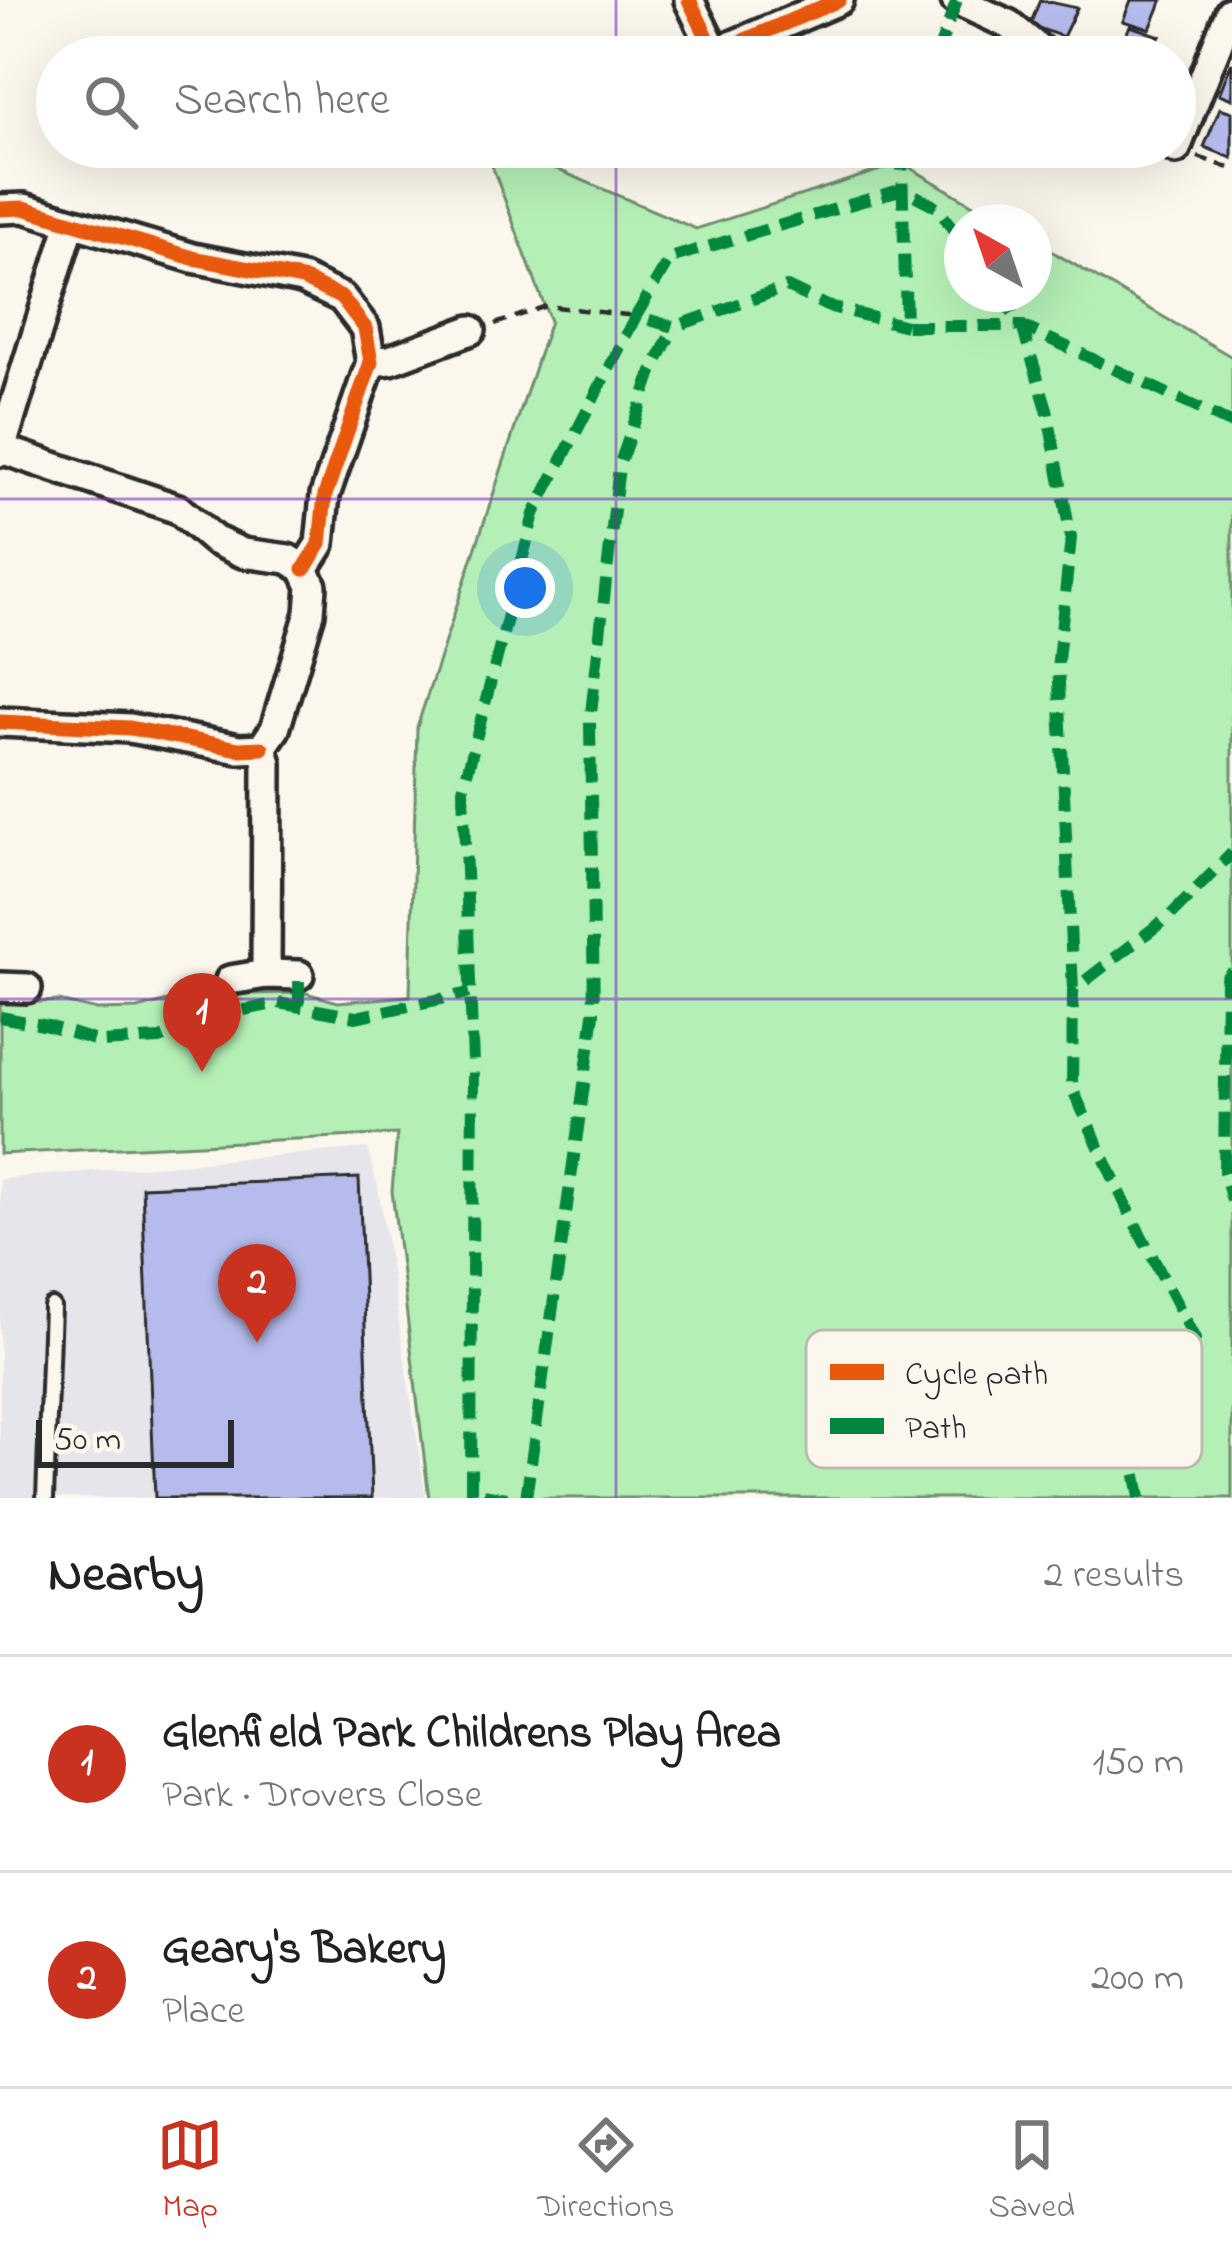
<!DOCTYPE html>
<html lang="en">
<head>
<meta charset="utf-8">
<style>
	:root { --surface:#fff; --page:#f2f2f2; --text:#202124; --muted:#757577; --line:#e0e0e0; --accent:#c8321e }
	body { margin:0; font-family:"Indie Flower",sans-serif; background:var(--page); color:var(--text) }
	.compass { position:absolute; left:944px; top:204px; width:108px; height:108px; border-radius:50%; background:var(--surface); box-shadow:0 12px 48px #0002; rotate:320deg }
	.scale { position:absolute; left:36px; bottom:30px; width:198px; box-sizing:border-box; padding-left:12px; border:6px solid #2b2b2b; border-top:0; font-size:33px; line-height:42px; white-space:nowrap; color:#2b2b2b; -webkit-text-stroke:9px #fbf7ec; paint-order:stroke }
	.you { position:absolute; left:525px; top:588px; width:42px; height:42px; margin:-30px; border:9px solid #fff; border-radius:50%; background:#1a73e8; box-shadow:0 0 0 18px #1a73e833 }
	.badge { display:grid; place-items:center; width:78px; height:78px; border-radius:50%; background:var(--accent); color:#fff; font-size:39px; font-weight:700 }
	.pin { position:absolute; translate:-50% -99px; filter:drop-shadow(0 3px 6px #0008) }
	.pin::after { content:''; position:absolute; top:63px; width:42px; height:36px; background:inherit; clip-path:polygon(0 0,100% 0,50% 100%) }
	.list { margin:0; padding:0; list-style:none }
	h2 { display:flex; justify-content:space-between; align-items:center; height:156px; margin:0; padding:0 48px; font-size:51px }
	h2 small { font-size:39px; font-weight:400; color:var(--muted) }
	.list li { display:grid; grid-template-columns:78px 1fr auto; gap:36px; align-items:center; box-sizing:border-box; height:216px; padding:0 48px; border-top:3px solid var(--line) }
	.list b { display:block; font-size:45px; white-space:nowrap }
	.list p { margin:0; font-size:39px; white-space:nowrap; color:var(--muted) }
	.list em { font-size:39px; font-style:normal; color:var(--muted) }
	.icon { flex:none; width:66px; height:66px; fill:none; stroke:currentColor; stroke-width:2; stroke-linecap:round; stroke-linejoin:round }
	.map { position:relative; flex:none; width:1232px; height:1498px; overflow:hidden }
	.search { position:absolute; background:var(--surface); box-shadow:0 12px 48px #0002; left:36px; right:36px; top:36px; height:132px; display:flex; align-items:center; gap:30px; box-sizing:border-box; padding:0 42px; border-radius:66px; color:var(--muted); font-size:45px }
	.sheet { height:588px; background:var(--surface) }
	nav { display:flex; justify-content:space-around; align-items:center; box-sizing:border-box; height:168px; border-top:3px solid var(--line); background:var(--surface); font-size:33px; color:var(--muted) }
	nav a { display:grid; justify-items:center; gap:6px }
	nav .on { color:var(--accent) }
	.map>svg:first-child { display:block }
	.built { fill:#e6e5ec }
	.green { fill:#b4f0b5; stroke:#708e70; stroke-width:3 }
	.building { fill:#b5bbec; stroke:#2b2b2b; stroke-width:3 }
	.lines { fill:none; stroke-linecap:round; stroke-linejoin:round }
	.service-casing { stroke:#2b2b2b; stroke-width:22 }
	.minor-casing { stroke:#2b2b2b; stroke-width:36 }
	.path { stroke:#2b2b2b; stroke-width:4.5; stroke-dasharray:12 9; stroke-linecap:butt }
	.service { stroke:#fbf7ec; stroke-width:14 }
	.minor { stroke:#fbf7ec; stroke-width:27 }
	.quiet { stroke:#00873e; stroke-width:12; stroke-dasharray:24 12; stroke-linecap:butt }
	.cycleway-casing { stroke:#fbf7ec; stroke-width:22 }
	.cycleway { stroke:#e8590c; stroke-width:15 }
	.grid { fill:none; stroke:#7b2cbf; stroke-width:3; stroke-opacity:0.55 }
	.key { fill:#fbf7ec; stroke:#bdbab2; stroke-width:3 }
	.key-label { font-size:33px; fill:#2b2b2b }
</style>
</head>
<body>
<div class="map">
<svg width="1232" height="1498" viewBox="0 0 1232 1498">
	<rect width="100%" height="100%" fill="#fbf7ec"/>
	<filter id="ink" filterUnits="userSpaceOnUse"><feTurbulence type="fractalNoise" baseFrequency=".00833" numOctaves="2"/><feDisplacementMap in="SourceGraphic" scale="24" xChannelSelector="R" yChannelSelector="G"/><feConvolveMatrix kernelMatrix="1 2 1 2 8 2 1 2 1" color-interpolation-filters="sRGB"/></filter>
	<g filter="url(#ink)">
		<polygon class="built" points="367,1148 378,1187 426,1498 0,1498 0,1179"/>
		<polygon class="green" points="485,147 505,147 696,229 902,163 1002,222 962,222 962,294 1034,294 1034,241 1232,357 1232,1498 429,1498 392,1191 397,1134 0,1154 0,1004 59,1001 97,1010 138,1009 190,995 306,993 338,1002 410,996 417,727 550,321"/>
		<g class="building">
			<polygon points="1040,0 1077,8 1063,37 1030,25"/>
			<polygon points="1131,0 1162,0 1150,29 1123,21"/>
			<polygon points="1130,26 1160,36 1150,57 1116,57"/>
			<polygon points="1232,62 1232,99 1219,94"/>
			<polygon points="1220,108 1232,112 1232,158 1204,147"/>
			<polygon points="359,1178 372,1498 155,1498 142,1187"/>
		</g>
		<g class="lines">
			<defs>
				<polyline id="service" points="45,1498 52,1307"/>
				<g id="minor">
					<polyline points="689,0 715,53 839,0"/>
					<polyline points="956,0 1008,24 1048,57"/>
					<polyline points="1175,112 1189,115 1230,12"/>
					<polyline points="1176,149 1189,115"/>
					<polyline points="0,209 24,208 193,258 302,279 342,298 365,328 371,362 325,495 320,544 304,569"/>
					<polyline points="371,362 390,360 471,330"/>
					<polyline points="1,449 178,509 214,540 243,553 288,559 304,569 312,586 310,613 275,729 262,748"/>
					<polyline points="0,452 71,223"/>
					<polyline points="0,722 130,728 239,749 262,748"/>
					<polyline points="262,748 267,763 266,974"/>
					<polyline points="230,980 266,974 299,975"/>
					<polyline points="0,987 27,988"/>
				</g>
			</defs>
			<use href="#service" class="service-casing"/>
			<use href="#minor" class="minor-casing"/>
			<g class="path">
				<polyline points="1198,157 1232,169"/>
				<polyline points="495,324 546,306 636,316"/>
			</g>
			<use href="#service" class="service"/>
			<use href="#minor" class="minor"/>
			<g class="quiet">
				<polyline points="936,57 957,0"/>
				<polyline points="905,147 902,163 906,326 1022,326 1232,424"/>
				<polyline points="999,294 1022,326 1047,409 1071,538 1058,660 1073,990"/>
				<polyline points="636,316 670,258 903,189 937,207 962,242"/>
				<polyline points="1232,971 1226,978 1224,1172 1232,1201"/>
				<polyline points="299,1005 299,975"/>
				<polyline points="0,1017 48,1026 100,1042 160,1039 226,1014 278,1003 356,1017 469,993"/>
				<polyline points="507,1498 471,1492 473,1064 463,789 534,514 636,316 674,327 787,287 827,306 906,326"/>
				<polyline points="526,1498 594,1014 590,722 619,466 652,372 674,327"/>
				<polyline points="1140,1498 1135,1470 1187,1422 1195,1339 1128,1210 1072,1088 1073,990 1171,915 1232,853"/>
			</g>
			<defs>
				<g id="cycleway">
					<polyline points="689,0 715,53 839,0"/>
					<polyline points="0,209 24,208 193,258 302,279 342,298 365,328 371,362 325,495 320,544 304,569"/>
					<polyline points="0,722 130,728 239,749 262,748"/>
				</g>
			</defs>
			<use href="#cycleway" class="cycleway-casing"/>
			<use href="#cycleway" class="cycleway"/>
		</g>
	</g>
	<path class="grid" d="M 616,0 L 616,57M 616,147 L 616,1498M 0,499 L 1232,499M 0,999 L 1232,999"/>
	<rect x="806" y="1330" width="396" height="138" rx="18" class="key"/>
	<rect x="830" y="1364" width="54" height="16" fill="#e8590c"/>
	<rect x="830" y="1418" width="54" height="16" fill="#00873e"/>
	<g class="key-label">
		<text x="905" y="1384">Cycle path</text>
		<text x="905" y="1438">Path</text>
	</g>
</svg>
<svg class="compass" viewBox="-18 -18 36 36"><path d="M0-13l5 13h-10z" fill="#e53935"/><path d="M0 13l5-13h-10z" fill="#757577"/></svg>
<div class="scale">50 m</div>
<div class="you"></div>
<div class="pin badge" style="left:202px;top:1072px">1</div>
<div class="pin badge" style="left:257px;top:1343px">2</div>
<div class="search"><svg class="icon" aria-label="search" viewBox="0 0 24 24"><circle cx="10" cy="10" r="6"/><path d="M15 15l6 6"/></svg>Search here</div>
</div>
<section class="sheet">
<h2>Nearby<small>2 results</small></h2>
<ul class="list">
<li><span class="badge">1</span><div><b>Glenfield Park Childrens Play Area</b><p>Park · Drovers Close</p></div><em>150 m</em></li>
<li><span class="badge">2</span><div><b>Geary's Bakery</b><p>Place</p></div><em>200 m</em></li>
</ul>
</section>
<nav>
<a class="on"><svg class="icon" aria-label="map" viewBox="0 0 24 24"><path d="M3 6l6-2 6 2 6-2v14l-6 2-6-2-6 2zM9 4v14M15 6v14"/></svg>Map</a>
<a><svg class="icon" aria-label="directions" viewBox="0 0 24 24"><path d="M12 3l9 9-9 9-9-9zM9 14v-3h6M13 9l2 2-2 2"/></svg>Directions</a>
<a><svg class="icon" aria-label="saved" viewBox="0 0 24 24"><path d="M7 4h10v16l-5-4-5 4z"/></svg>Saved</a>
</nav>
</body>
</html>
